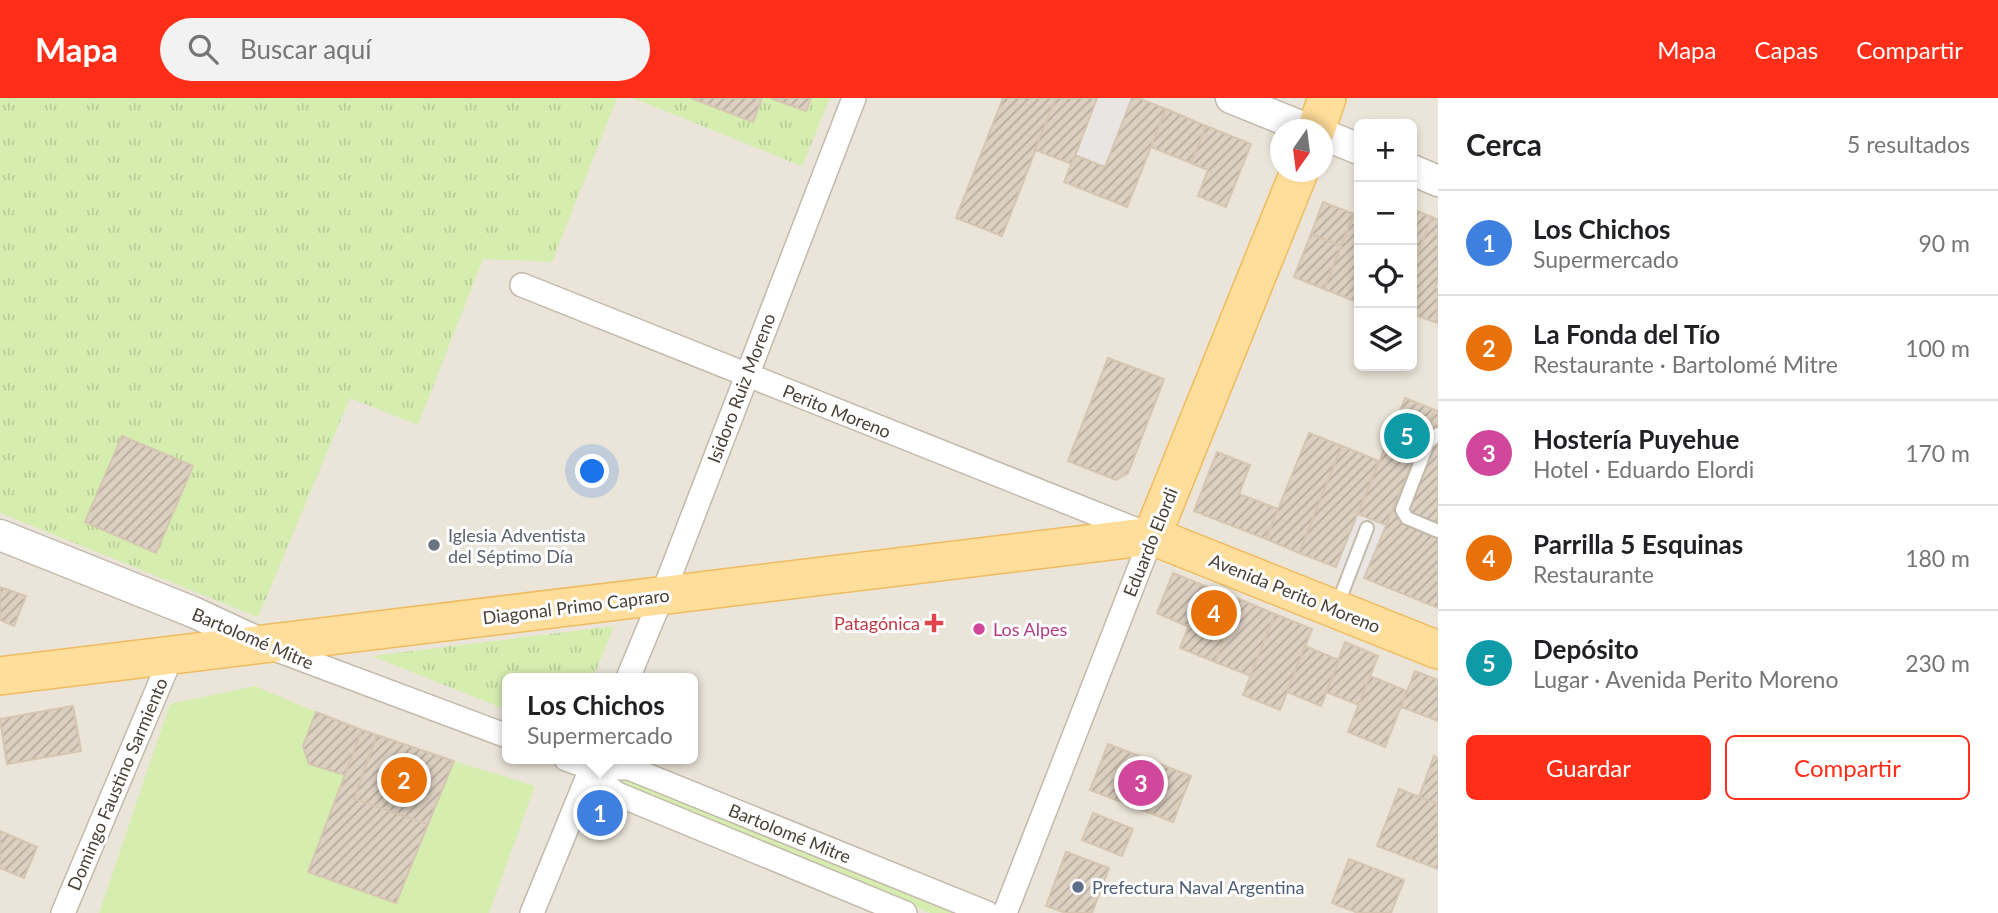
<!DOCTYPE html>
<html lang="es">
<head>
<meta charset="utf-8">
<style>
	:root { --surface:#fff; --page:#f2f2f2; --text:#202124; --muted:#757577; --line:#e0e0e0; --accent:#ff2e18 }
	body { margin:0; font-family:Lato,sans-serif; background:var(--page); color:var(--text) }
	.controls { position:absolute; right:21px; top:21px; display:grid; overflow:hidden; border-radius:10px; box-shadow:0 4px 10px #0003 }
	.controls button { width:63px; height:63px; display:grid; place-items:center; padding:0; border:0; border-bottom:2px solid var(--line); background:var(--surface); color:var(--text); font:35px sans-serif }
	.compass { position:absolute; left:1270px; top:21px; width:63px; height:63px; border-radius:50%; background:var(--surface); box-shadow:0 4px 10px #0003; rotate:194deg }
	.you { position:absolute; left:593px; top:374px; width:24px; height:24px; margin:-18px; border:5px solid #fff; border-radius:50%; background:#1a73e8; box-shadow:0 0 0 10px #1a73e833 }
	.badge { display:grid; place-items:center; width:46px; height:46px; border-radius:50%; background:var(--accent); color:#fff; font-size:23px; font-weight:700 }
	.pin { position:absolute; translate:-50% -50%; border:4px solid #fff; box-shadow:0 2px 7px #0006 }
	.popup { position:absolute; left:502px; top:575px; width:196px; height:91px; box-sizing:border-box; display:grid; place-content:center; border-radius:10px; background:var(--surface); filter:drop-shadow(0 2px 5px #0005); font-size:23px; white-space:nowrap; color:var(--muted) }
	.popup b { font-size:26px; color:var(--text) }
	.popup::after { content:''; position:absolute; left:50%; top:100%; margin-left:-14px; border:14px solid transparent; border-top-color:var(--surface) }
	.list { margin:0; padding:0; list-style:none }
	h2 { display:flex; justify-content:space-between; align-items:center; height:91px; margin:0; padding:0 28px; font-size:30px }
	h2 small { font-size:23px; font-weight:400; color:var(--muted) }
	.list li { display:grid; grid-template-columns:46px 1fr auto; gap:21px; align-items:center; box-sizing:border-box; height:105px; padding:0 28px; border-top:2px solid var(--line) }
	.list b { display:block; font-size:26px; white-space:nowrap }
	.list p { margin:0; font-size:23px; white-space:nowrap; color:var(--muted) }
	.list em { font-size:23px; font-style:normal; color:var(--muted) }
	.actions { display:flex; gap:14px; padding:21px 28px }
	.actions a { flex:1; padding:16px 0; border:2px solid var(--accent); border-radius:10px; text-align:center; font-size:24px; color:var(--accent) }
	.actions .main { background:var(--accent); color:#fff }
	.icon { flex:none; width:38px; height:38px; fill:none; stroke:currentColor; stroke-width:2; stroke-linecap:round; stroke-linejoin:round }
	.map { position:relative; flex:none; width:1438px; height:815px; overflow:hidden }
	header { display:flex; align-items:center; gap:42px; box-sizing:border-box; height:98px; padding:0 35px; background:var(--accent); color:#fff }
	header strong { font-size:33px }
	nav { display:flex; gap:38px; margin-inline-start:auto; font-size:24px }
	.search { width:490px; height:63px; background:var(--page); display:flex; align-items:center; gap:18px; box-sizing:border-box; padding:0 24px; border-radius:38px; color:var(--muted); font-size:26px }
	main { display:flex }
	aside { flex:1; background:var(--surface) }
	.map>svg:first-child { display:block }
	.residential { fill:#ebe4d8; fill-rule:evenodd }
	.green { fill:#d5eeb0 }
	.park { fill:url(#park-tufts) }
	.parking { fill:#e8e5e2 }
	.building { fill:url(#building-hatch); stroke:#d5c5b1; stroke-width:2 }
	.lines { fill:none; stroke-linecap:round; stroke-linejoin:round }
	.service-casing { stroke:#c3b9ab; stroke-width:16 }
	.minor-casing { stroke:#c3b9ab; stroke-width:26 }
	.tertiary-casing { stroke:#c3b9ab; stroke-width:33 }
	.primary-casing { stroke:#efbc5f; stroke-width:40 }
	.service { stroke:#fff; stroke-width:12 }
	.minor { stroke:#fff; stroke-width:23 }
	.tertiary { stroke:#fff; stroke-width:30 }
	.primary { stroke:#ffdd9a; stroke-width:37 }
	.worship-dot { fill:#6b7280; stroke:#fff; stroke-width:2.5 }
	.health-dot { fill:#e0444e; stroke:#fff; stroke-width:2.5 }
	.hotel-dot { fill:#d1479c; stroke:#fff; stroke-width:2.5 }
	.service-dot { fill:#5c6f8a; stroke:#fff; stroke-width:2.5 }
	.labels { text-anchor:middle; dominant-baseline:central; stroke-width:6; stroke-linejoin:round; paint-order:stroke }
	.street-label { font-size:18px; fill:#4b4237; stroke:#fff }
	.worship-label { font-size:18px; fill:#5b616d; stroke:#fff; text-anchor:start }
	.health-label { font-size:18px; fill:#be3a42; stroke:#fff; text-anchor:end }
	.hotel-label { font-size:18px; fill:#b23c85; stroke:#fff; text-anchor:start }
	.service-label { font-size:18px; fill:#4e5e75; stroke:#fff; text-anchor:start }
</style>
</head>
<body>
<header>
<strong>Mapa</strong>
<div class="search"><svg class="icon" aria-label="search" viewBox="0 0 24 24"><circle cx="10" cy="10" r="6"/><path d="M15 15l6 6"/></svg>Buscar aquí</div>
<nav><a>Mapa</a><a>Capas</a><a>Compartir</a></nav>
</header>
<main>
<div class="map">
<svg width="1438" height="815" viewBox="0 0 1438 815">
	<defs>
		<pattern id="park-tufts" width="24" height="20" patternUnits="userSpaceOnUse" patternTransform="scale(1.75)"><rect width="24" height="20" fill="#d5eeb0"/><path d="M3 7l-1-3M5 7V3M7 7l1-3M15 17l-1-3M17 17v-4M19 17l1-3" fill="none" stroke="#b8cd98"/></pattern>
		<pattern id="building-hatch" width="6" height="6" patternUnits="userSpaceOnUse" patternTransform="scale(1.75)"><rect width="6" height="6" fill="#dcd0c1"/><path d="M-1 1l2-2M0 6l6-6M5 7l2-2" fill="none" stroke="#b4aa9e"/></pattern>
	</defs>
	<rect width="100%" height="100%" fill="#f6f2ea"/>
	<path class="residential" d="M 0,0 L 1438,0 L 1438,815 L 0,815 ZM 1359,26 L 1412,26 L 1412,268 L 1359,268 ZM 1280,32 L 1322,32 L 1322,74 L 1280,74 ZM 507,580 L 693,580 L 693,661 L 507,661 Z"/>
	<g class="green">
		<polygon points="255,588 316,614 303,648 309,665 345,677 308,774 396,805 454,663 535,688 489,815 99,815 170,606"/>
		<polygon points="618,677 963,815 930,815 622,687 616,680"/>
	</g>
	<g class="park">
		<polygon points="0,0 617,0 552,164 483,161 418,327 350,300 258,519 0,415"/>
		<polygon points="633,0 830,0 802,68"/>
		<polygon points="614,528 593,580 507,580 507,612 372,558"/>
	</g>
	<g class="parking">
		<polygon points="1097,0 1132,0 1105,69 1075,57"/>
		<polygon points="1435,312 1438,313 1438,448 1386,427 1364,480 1336,469 1358,416 1385,427"/>
	</g>
	<g class="building">
		<polygon points="691,0 762,0 753,24"/>
		<polygon points="770,0 811,0 806,13"/>
		<polygon points="1003,0 1056,0 1002,138 956,120"/>
		<polygon points="1056,0 1097,0 1072,66 1035,52"/>
		<polygon points="1132,0 1138,0 1166,11 1127,109 1064,84 1075,57 1105,69"/>
		<polygon points="1166,11 1206,28 1191,65 1151,49"/>
		<polygon points="1206,28 1251,46 1226,109 1198,98 1208,72 1191,65"/>
		<polygon points="1323,104 1354,116 1341,148 1311,136"/>
		<polygon points="1359,104 1359,191 1354,203 1324,191"/>
		<polygon points="1412,111 1432,119 1412,171"/>
		<polygon points="1432,119 1438,122 1438,182 1435,190 1438,191 1437,225 1413,216 1412,218 1412,171"/>
		<polygon points="1311,136 1341,148 1324,191 1294,179"/>
		<polygon points="1108,260 1164,281 1128,375 1116,382 1068,363"/>
		<polygon points="1405,300 1435,312 1386,427 1358,416"/>
		<polygon points="1435,312 1438,313 1438,510 1364,480"/>
		<polygon points="1309,335 1342,348 1299,455 1266,441"/>
		<polygon points="122,338 193,368 156,455 85,424"/>
		<polygon points="1342,348 1379,363 1336,469 1299,455"/>
		<polygon points="1217,354 1250,367 1239,396 1278,411 1266,441 1194,413"/>
		<polygon points="1173,475 1205,488 1189,529 1157,515"/>
		<polygon points="1205,488 1239,501 1215,564 1180,550"/>
		<polygon points="0,489 26,498 14,528 0,522"/>
		<polygon points="1239,501 1275,516 1251,578 1215,564"/>
		<polygon points="1275,516 1312,531 1280,612 1243,597"/>
		<polygon points="1345,544 1378,558 1359,607 1326,594"/>
		<polygon points="1305,548 1339,562 1321,608 1287,594"/>
		<polygon points="1415,573 1438,582 1438,623 1401,609"/>
		<polygon points="1370,578 1407,593 1385,649 1348,634"/>
		<polygon points="73,608 81,653 7,666 0,621"/>
		<polygon points="316,614 362,632 345,677 309,666 303,648"/>
		<polygon points="362,632 377,637 354,701 428,726 396,805 308,774"/>
		<polygon points="377,637 454,663 428,726 354,701"/>
		<polygon points="1108,646 1191,678 1173,724 1090,692"/>
		<polygon points="1434,658 1438,660 1438,706 1419,699"/>
		<polygon points="1399,691 1438,706 1438,771 1377,748"/>
		<polygon points="1093,715 1133,731 1122,758 1082,742"/>
		<polygon points="0,733 37,749 24,780 0,770"/>
		<polygon points="1066,754 1109,770 1092,815 1066,815 1046,808"/>
		<polygon points="1349,761 1404,782 1391,815 1358,815 1332,805"/>
	</g>
	<g class="lines">
		<defs>
			<g id="service">
				<polyline points="1438,336 1428,345 1402,412 1407,420 1438,433"/>
				<polyline points="1337,508 1367,430"/>
			</g>
			<g id="minor">
				<polyline points="522,187 1152,438 1005,815"/>
				<polyline points="272,550 507,638"/>
				<polyline points="628,580 662,498 854,0"/>
				<polyline points="566,661 591,670 629,670 987,815"/>
				<polyline points="591,670 609,690 617,696 905,815"/>
				<polyline points="63,815 172,557"/>
				<polyline points="532,815 595,661"/>
			</g>
			<g id="tertiary">
				<polyline points="1231,0 1310,32"/>
				<polyline points="1322,36 1359,51"/>
				<polyline points="1412,72 1438,83"/>
				<polyline points="0,437 193,514 262,546"/>
			</g>
			<g id="primary">
				<polyline points="1316,32 1327,0"/>
				<polyline points="1152,438 1299,74"/>
				<polyline points="0,578 1152,438 1438,552"/>
			</g>
		</defs>
		<use href="#service" class="service-casing"/>
		<use href="#minor" class="minor-casing"/>
		<use href="#tertiary" class="tertiary-casing"/>
		<use href="#primary" class="primary-casing"/>
		<use href="#service" class="service"/>
		<use href="#minor" class="minor"/>
		<use href="#tertiary" class="tertiary"/>
		<use href="#primary" class="primary"/>
	</g>
	<circle class="worship-dot" cx="434" cy="447" r="7"/>
	<path class="health-dot" d="M930.5 514.5h7v7h7v7h-7v7h-7v-7h-7v-7h7z"/>
	<circle class="hotel-dot" cx="979" cy="531" r="7"/>
	<circle class="service-dot" cx="1078" cy="789" r="7"/>
	<g class="labels">
		<g class="street-label">
			<text transform="translate(741 290) rotate(-69)">Isidoro Ruiz Moreno</text>
			<text transform="translate(837 313) rotate(22)">Perito Moreno</text>
			<text transform="translate(1150 444) rotate(-68)">Eduardo Elordi</text>
			<text transform="translate(1295 495) rotate(22)">Avenida Perito Moreno</text>
			<text transform="translate(576 508) rotate(-7)">Diagonal Primo Capraro</text>
			<text transform="translate(253 540) rotate(23)">Bartolomé Mitre</text>
			<text transform="translate(117 686) rotate(-67)">Domingo Faustino Sarmiento</text>
			<text transform="translate(790 735) rotate(22)">Bartolomé Mitre</text>
		</g>
		<g class="worship-label">
			<text x="448" y="437">Iglesia Adventista<tspan x="448" dy="21">del Séptimo Día</tspan></text>
		</g>
		<g class="health-label">
			<text x="920" y="525">Patagónica</text>
		</g>
		<g class="hotel-label">
			<text x="993" y="531">Los Alpes</text>
		</g>
		<g class="service-label">
			<text x="1092" y="789">Prefectura Naval Argentina</text>
		</g>
	</g>
</svg>
<div class="controls">
<button>+</button>
<button>−</button>
<button><svg class="icon" aria-label="locate" viewBox="0 0 24 24"><circle cx="12" cy="12" r="6"/><path d="M12 2v4M12 18v4M2 12h4M18 12h4"/></svg></button>
<button><svg class="icon" aria-label="layers" viewBox="0 0 24 24"><path d="M12 4l9 5-9 5-9-5zM3 14l9 5 9-5"/></svg></button>
</div>
<svg class="compass" viewBox="-18 -18 36 36"><path d="M0-13l5 13h-10z" fill="#e53935"/><path d="M0 13l5-13h-10z" fill="#757577"/></svg>
<div class="you"></div>
<div class="pin badge" style="left:600px;top:715px;background:#3f7fe0">1</div>
<div class="popup"><b>Los Chichos</b>Supermercado</div>
<div class="pin badge" style="left:404px;top:682px;background:#e8710a">2</div>
<div class="pin badge" style="left:1141px;top:685px;background:#d1479c">3</div>
<div class="pin badge" style="left:1214px;top:515px;background:#e8710a">4</div>
<div class="pin badge" style="left:1407px;top:338px;background:#0f9aa8">5</div>
</div>
<aside>
<h2>Cerca<small>5 resultados</small></h2>
<ul class="list">
<li><span class="badge" style="background:#3f7fe0">1</span><div><b>Los Chichos</b><p>Supermercado</p></div><em>90 m</em></li>
<li><span class="badge" style="background:#e8710a">2</span><div><b>La Fonda del Tío</b><p>Restaurante · Bartolomé Mitre</p></div><em>100 m</em></li>
<li><span class="badge" style="background:#d1479c">3</span><div><b>Hostería Puyehue</b><p>Hotel · Eduardo Elordi</p></div><em>170 m</em></li>
<li><span class="badge" style="background:#e8710a">4</span><div><b>Parrilla 5 Esquinas</b><p>Restaurante</p></div><em>180 m</em></li>
<li><span class="badge" style="background:#0f9aa8">5</span><div><b>Depósito</b><p>Lugar · Avenida Perito Moreno</p></div><em>230 m</em></li>
</ul>
<div class="actions"><a class="main">Guardar</a><a>Compartir</a></div>
</aside>
</main>
</body>
</html>
